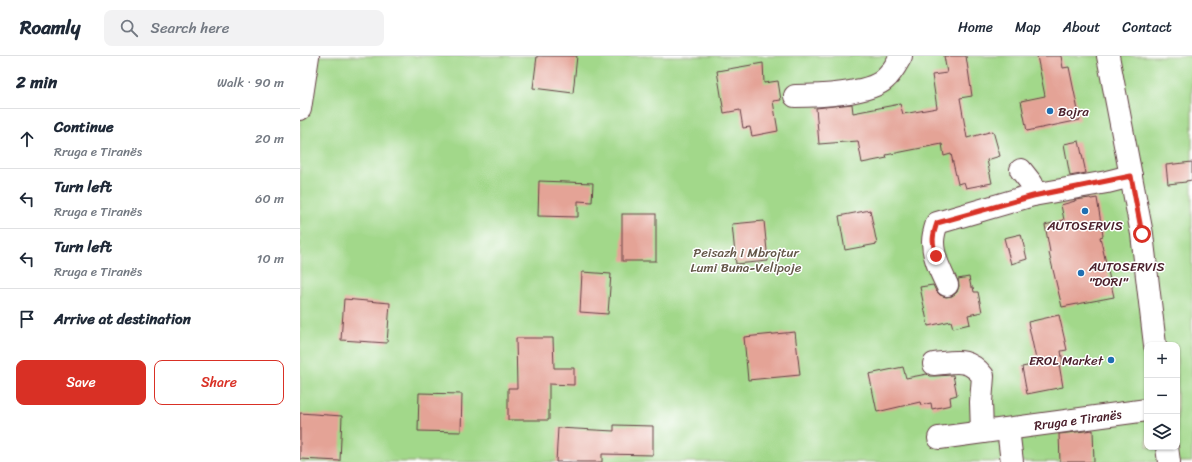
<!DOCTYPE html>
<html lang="en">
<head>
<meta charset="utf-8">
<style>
	:root { --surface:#fff; --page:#f2f2f3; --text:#1f2937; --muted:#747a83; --line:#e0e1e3; --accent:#d93025 }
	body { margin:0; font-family:Sriracha,sans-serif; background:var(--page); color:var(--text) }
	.controls { position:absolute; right:12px; bottom:12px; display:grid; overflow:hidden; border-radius:8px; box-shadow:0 1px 3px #0004 }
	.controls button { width:36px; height:36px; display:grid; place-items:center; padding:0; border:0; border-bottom:1px solid var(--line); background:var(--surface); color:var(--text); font:20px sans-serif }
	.stop { position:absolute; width:12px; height:12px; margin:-9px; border:3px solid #d93025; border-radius:50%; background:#fff }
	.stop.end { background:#d93025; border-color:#fff; box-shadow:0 1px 4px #0008 }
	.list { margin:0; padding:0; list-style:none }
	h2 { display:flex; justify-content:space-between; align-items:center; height:52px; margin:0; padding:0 16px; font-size:17px }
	h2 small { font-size:13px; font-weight:400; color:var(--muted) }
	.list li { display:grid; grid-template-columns:26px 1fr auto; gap:12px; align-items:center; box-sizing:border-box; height:60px; padding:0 16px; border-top:1px solid var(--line) }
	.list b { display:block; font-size:15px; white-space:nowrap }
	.list p { margin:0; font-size:13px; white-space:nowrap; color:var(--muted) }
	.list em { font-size:13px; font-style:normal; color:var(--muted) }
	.actions { display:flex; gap:8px; padding:12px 16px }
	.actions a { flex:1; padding:9px 0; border:1px solid var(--accent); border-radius:8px; text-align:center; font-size:14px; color:var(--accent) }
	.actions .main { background:var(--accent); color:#fff }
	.icon { flex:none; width:22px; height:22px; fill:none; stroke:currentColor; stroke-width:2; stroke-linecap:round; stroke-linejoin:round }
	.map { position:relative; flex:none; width:892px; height:406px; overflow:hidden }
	header { display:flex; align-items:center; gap:24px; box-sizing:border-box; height:56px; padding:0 20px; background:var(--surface); border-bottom:1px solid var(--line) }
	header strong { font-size:19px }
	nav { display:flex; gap:22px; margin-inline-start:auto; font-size:14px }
	.search { width:280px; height:36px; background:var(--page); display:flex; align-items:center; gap:10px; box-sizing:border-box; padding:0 14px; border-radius:8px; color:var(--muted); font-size:15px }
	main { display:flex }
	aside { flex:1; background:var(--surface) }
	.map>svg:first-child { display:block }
	.green { fill:#a2d88a; stroke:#767c5a; fill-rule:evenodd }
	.building { fill:#e4a396 }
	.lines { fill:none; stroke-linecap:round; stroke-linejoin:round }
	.street-casing { stroke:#633d43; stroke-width:24 }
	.primary-casing { stroke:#633d43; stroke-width:24 }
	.street { stroke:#fff; stroke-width:22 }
	.primary { stroke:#fff; stroke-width:22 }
	.route { stroke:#d93025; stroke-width:5 }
	.poi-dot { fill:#1f6fb2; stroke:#fff; stroke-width:1.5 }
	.labels { text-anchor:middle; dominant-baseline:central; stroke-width:3; stroke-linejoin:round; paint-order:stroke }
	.poi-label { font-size:13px; fill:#4a1f2b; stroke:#fff; text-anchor:start }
	.park-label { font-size:13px; fill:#645648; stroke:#fff }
	.street-label { font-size:13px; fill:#4a1f2b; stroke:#fff }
</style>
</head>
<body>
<header>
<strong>Roamly</strong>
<div class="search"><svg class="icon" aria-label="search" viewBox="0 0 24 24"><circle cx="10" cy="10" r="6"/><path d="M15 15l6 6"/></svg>Search here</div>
<nav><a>Home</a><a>Map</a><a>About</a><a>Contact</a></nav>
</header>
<main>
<aside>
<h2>2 min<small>Walk · 90 m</small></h2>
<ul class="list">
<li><svg class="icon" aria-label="ahead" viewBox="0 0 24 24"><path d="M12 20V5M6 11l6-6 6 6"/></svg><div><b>Continue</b><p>Rruga e Tiranës</p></div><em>20 m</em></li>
<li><svg class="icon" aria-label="left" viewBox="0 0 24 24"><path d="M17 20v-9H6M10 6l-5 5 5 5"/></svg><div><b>Turn left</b><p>Rruga e Tiranës</p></div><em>60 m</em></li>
<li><svg class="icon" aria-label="left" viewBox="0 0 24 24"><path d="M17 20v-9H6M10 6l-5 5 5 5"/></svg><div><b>Turn left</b><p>Rruga e Tiranës</p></div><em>10 m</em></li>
<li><svg class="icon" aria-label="arrive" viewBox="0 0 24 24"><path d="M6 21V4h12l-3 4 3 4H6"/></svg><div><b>Arrive at destination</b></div></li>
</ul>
<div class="actions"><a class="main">Save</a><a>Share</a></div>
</aside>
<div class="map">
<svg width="892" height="406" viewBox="0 0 892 406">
	<rect width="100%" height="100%" fill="#fff"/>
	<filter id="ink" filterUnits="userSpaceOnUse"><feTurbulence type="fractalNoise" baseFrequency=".025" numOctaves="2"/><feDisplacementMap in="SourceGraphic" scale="8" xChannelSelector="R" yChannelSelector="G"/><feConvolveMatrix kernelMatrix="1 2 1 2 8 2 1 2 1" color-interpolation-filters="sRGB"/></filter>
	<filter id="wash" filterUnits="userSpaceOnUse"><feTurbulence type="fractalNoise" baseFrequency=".012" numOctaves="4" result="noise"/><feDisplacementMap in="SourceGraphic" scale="16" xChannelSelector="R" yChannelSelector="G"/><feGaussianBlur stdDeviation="0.9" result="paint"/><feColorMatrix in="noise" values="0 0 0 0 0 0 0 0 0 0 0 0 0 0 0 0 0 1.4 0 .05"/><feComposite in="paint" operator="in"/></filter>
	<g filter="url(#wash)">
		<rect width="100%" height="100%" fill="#efe8ce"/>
		<path class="green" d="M 0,0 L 892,0 L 892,406 L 0,406 ZM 847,289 L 877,289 L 877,391 L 847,391 Z"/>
		<g id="blocks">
			<g class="building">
				<polygon points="237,0 277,0 273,37 233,32"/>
				<polygon points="644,0 666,0 672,40 660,42 667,82 693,75 700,100 687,104 692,127 666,132 664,126 658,128 651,98 644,100 642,88 586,99 587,102 562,107 558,85 519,88 516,52 552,48 553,57 600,48 603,58 637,52 632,19 647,17"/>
				<polygon points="737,0 761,0 763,12 769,11 780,64 727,75 721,45 745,40"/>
				<polygon points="463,7 464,27 478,25 481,44 473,45 478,75 452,80 450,71 443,72 440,54 424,57 417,15"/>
				<polygon points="779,85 786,117 770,120 764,88"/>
				<polygon points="892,106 892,124 886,125 886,126 868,128 866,109"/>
				<polygon points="239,125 293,127 292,146 278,145 278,161 238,160"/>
				<polygon points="790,142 791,143 797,142 803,180 800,181 814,241 762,251 749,197 750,196 745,169 764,164 761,149 775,145 775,144"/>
				<polygon points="570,154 577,188 545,194 539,160"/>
				<rect x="322" y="158" width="34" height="47"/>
				<polygon points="464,165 468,205 436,208 432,168"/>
				<polygon points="721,178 727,203 711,208 704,182"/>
				<polygon points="282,216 311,218 308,258 280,256"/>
				<polygon points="669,221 671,231 673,231 674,236 678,236 682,256 668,259 670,268 653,272 651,265 628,270 620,231 633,229 636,235 640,239 646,241 652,240 657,236 659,230 658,223"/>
				<polygon points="44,243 90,247 87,287 41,284"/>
				<polygon points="759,259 767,294 761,295 763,307 759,308 763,331 727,338 722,311 737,308 728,266"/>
				<polygon points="495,276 500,319 448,324 444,281"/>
				<polygon points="216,282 253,282 254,312 274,312 274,329 249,328 249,364 208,364 208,332 217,332"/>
				<polygon points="603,311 606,322 627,318 629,320 635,320 653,319 657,339 650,341 651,349 632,353 631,347 621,349 620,346 577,356 569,318"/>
				<polygon points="119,337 162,338 161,376 118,375"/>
				<polygon points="0,357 42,360 40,405 0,403"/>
				<polygon points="314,369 353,370 353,399 302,398 302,406 256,406 258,372 314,375"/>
				<polygon points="793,374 794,406 760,406 759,378"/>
			</g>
		</g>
	</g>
	<g filter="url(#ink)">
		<use href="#blocks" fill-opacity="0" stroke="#633d43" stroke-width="1"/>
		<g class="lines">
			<defs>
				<g id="street">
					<path d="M 495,40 C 516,40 570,38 585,23 C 592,17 597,7 601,0"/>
					<polyline points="0,53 8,0"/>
					<polyline points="721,114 732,128 733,139"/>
					<path d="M 647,229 C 641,216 633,201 633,186 C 633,179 635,173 637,167 L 733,139 L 807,126 L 831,120"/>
					<path d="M 634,308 C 656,306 668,301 683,320 L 681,346 L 682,376"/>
					<polyline points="708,373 712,406"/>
					<path id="s1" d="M 639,382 L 847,354"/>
				</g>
				<g id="primary">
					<polyline points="808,0 842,178 855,289"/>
					<polyline points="867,391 869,406"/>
				</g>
			</defs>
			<use href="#street" class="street-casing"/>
			<use href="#primary" class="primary-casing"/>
			<use href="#street" class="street"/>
			<use href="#primary" class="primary"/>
		</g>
	</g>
	<g class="lines" filter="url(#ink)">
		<path class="route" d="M 636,200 C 632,185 632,181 637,167 L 733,140 L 831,120 L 842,178"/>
	</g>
	<g class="poi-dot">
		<circle cx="750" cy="55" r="4"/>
		<circle cx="785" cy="155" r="4"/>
		<circle cx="781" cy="217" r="4"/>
		<circle cx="811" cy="304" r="4"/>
	</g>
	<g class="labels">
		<g class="poi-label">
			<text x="758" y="55">Bojra</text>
			<text x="785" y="169" text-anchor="middle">AUTOSERVIS</text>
			<text x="789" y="210">AUTOSERVIS<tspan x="789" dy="15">"DORI"</tspan></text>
			<text x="803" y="304" text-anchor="end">EROL Market</text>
		</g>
		<g class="park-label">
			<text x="446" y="196">Peisazh i Mbrojtur<tspan x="446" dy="15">Lumi Buna-Velipoje</tspan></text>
		</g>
		<g class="street-label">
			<text stroke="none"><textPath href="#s1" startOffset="140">Rruga e Tiranës</textPath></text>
		</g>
	</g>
</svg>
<div class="controls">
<button>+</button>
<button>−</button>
<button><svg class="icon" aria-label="layers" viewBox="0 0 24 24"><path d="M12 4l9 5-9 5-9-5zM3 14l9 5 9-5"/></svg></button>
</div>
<div class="stop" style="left:842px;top:178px"></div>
<div class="stop end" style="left:636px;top:200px"></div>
</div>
</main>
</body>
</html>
